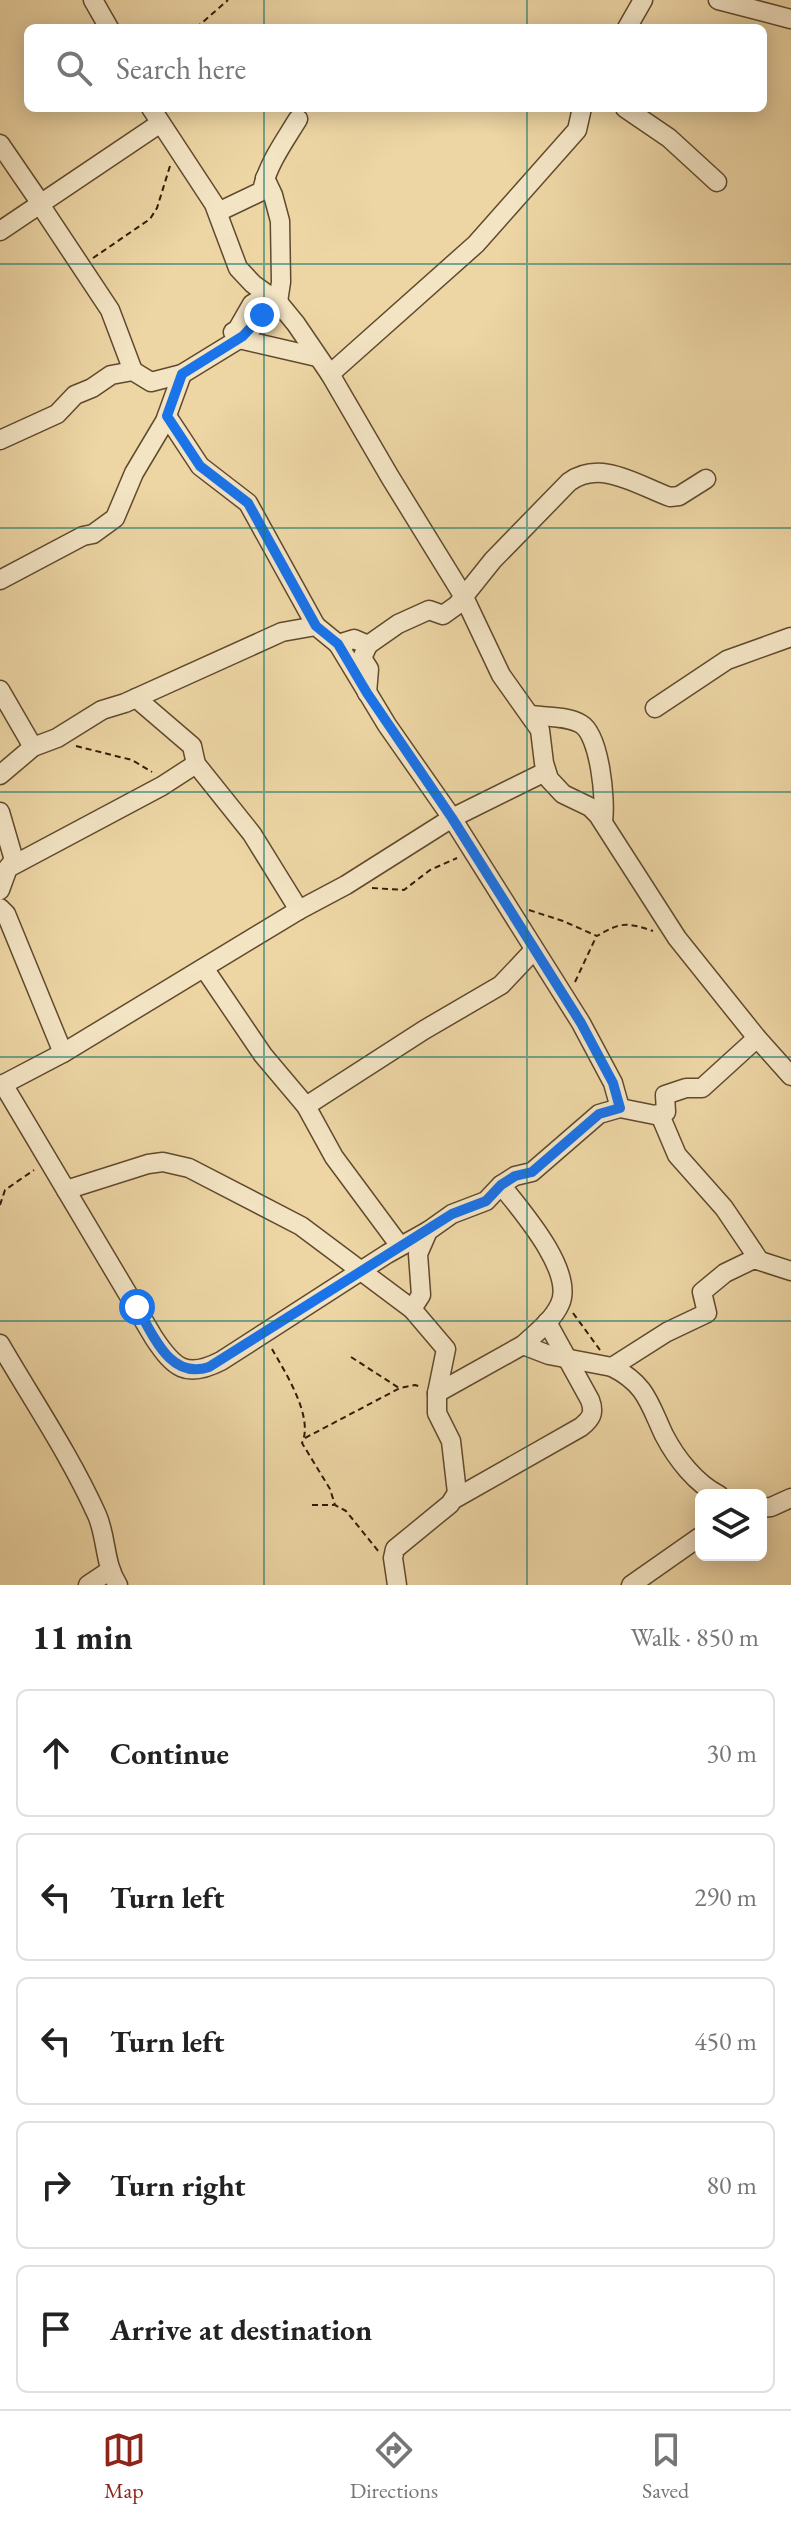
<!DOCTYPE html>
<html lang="en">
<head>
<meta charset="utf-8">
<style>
	:root { --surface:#fff; --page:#f2f2f2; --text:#222; --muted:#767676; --line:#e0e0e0; --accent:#8f2418 }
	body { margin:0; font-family:"EB Garamond",serif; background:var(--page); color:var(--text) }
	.controls { position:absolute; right:24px; bottom:24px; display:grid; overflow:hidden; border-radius:12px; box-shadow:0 4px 20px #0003 }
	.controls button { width:72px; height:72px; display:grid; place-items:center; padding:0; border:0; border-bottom:2px solid var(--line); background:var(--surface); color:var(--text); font:40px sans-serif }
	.stop { position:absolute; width:24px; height:24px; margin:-18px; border:6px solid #1a73e8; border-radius:50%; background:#fff }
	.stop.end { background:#1a73e8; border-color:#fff; box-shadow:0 2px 8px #0008 }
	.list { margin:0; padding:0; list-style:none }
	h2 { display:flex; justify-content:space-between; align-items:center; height:104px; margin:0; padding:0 32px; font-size:34px }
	h2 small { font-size:26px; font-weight:400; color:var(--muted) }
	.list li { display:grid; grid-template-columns:52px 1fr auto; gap:24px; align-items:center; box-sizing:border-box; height:128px; margin:0 16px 16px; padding:0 16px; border:2px solid var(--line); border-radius:12px }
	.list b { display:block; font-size:30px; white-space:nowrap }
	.list em { font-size:26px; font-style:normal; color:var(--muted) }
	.icon { flex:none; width:44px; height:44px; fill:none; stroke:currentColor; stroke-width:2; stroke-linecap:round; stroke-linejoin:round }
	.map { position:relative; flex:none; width:791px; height:1585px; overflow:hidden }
	.search { position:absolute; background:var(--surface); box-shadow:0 4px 20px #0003; left:24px; right:24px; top:24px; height:88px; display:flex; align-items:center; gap:20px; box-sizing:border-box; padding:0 28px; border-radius:12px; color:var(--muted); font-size:30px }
	.sheet { height:824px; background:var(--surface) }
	nav { display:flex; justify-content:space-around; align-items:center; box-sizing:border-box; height:112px; border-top:2px solid var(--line); background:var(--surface); font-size:22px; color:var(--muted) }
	nav a { display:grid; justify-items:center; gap:4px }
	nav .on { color:var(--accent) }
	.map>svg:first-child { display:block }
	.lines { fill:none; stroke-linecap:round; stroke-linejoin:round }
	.minor-casing { stroke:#604a2e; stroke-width:21 }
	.path { stroke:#311c07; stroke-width:2; stroke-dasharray:6 4; stroke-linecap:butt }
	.minor { stroke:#f3e4c4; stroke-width:18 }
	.route { stroke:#1a73e8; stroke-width:10 }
	.grid { fill:none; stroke:#0f766e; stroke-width:2; stroke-opacity:0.55 }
</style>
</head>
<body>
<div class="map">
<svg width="791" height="1585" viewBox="0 0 791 1585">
	<rect width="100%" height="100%" fill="#edd5a4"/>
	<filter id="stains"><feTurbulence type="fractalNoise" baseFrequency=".0025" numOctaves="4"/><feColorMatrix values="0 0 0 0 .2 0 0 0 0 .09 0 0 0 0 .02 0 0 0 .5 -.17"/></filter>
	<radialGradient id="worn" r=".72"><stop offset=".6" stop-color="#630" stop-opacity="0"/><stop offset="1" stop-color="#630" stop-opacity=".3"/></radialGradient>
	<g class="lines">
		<defs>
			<g id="minor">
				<polyline points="93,0 109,28"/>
				<polyline points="718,0 791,19"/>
				<polyline points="627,28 643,0"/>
				<polyline points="151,108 214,204 238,268 253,284 278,302 296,324 330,374 390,477 464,597 501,675 540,730 544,763 549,779 563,794 590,807 598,815 677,938 757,1038 791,1076"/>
				<polyline points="625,108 669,138 717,182"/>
				<polyline points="0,144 37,198"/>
				<polyline points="39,203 110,310 133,371"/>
				<path d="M 218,212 L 262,191 C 267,165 284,142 298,119"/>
				<polyline points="0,231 159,124"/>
				<polyline points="233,332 237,330 252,304 268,295"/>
				<polyline points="239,339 317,357"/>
				<polyline points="330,374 476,244 577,130 582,108"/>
				<polyline points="167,416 200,466 248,503 316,626"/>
				<polyline points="0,440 57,414 75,395 92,388 111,375 133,371 151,382 182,374 244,336 278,302 281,282 280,221 273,195 265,178"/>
				<polyline points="0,580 83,536 93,534 115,518 134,473 165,421 182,374"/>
				<polyline points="338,644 387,725 452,818 581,1023 613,1083 620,1108"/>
				<polyline points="0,690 33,747"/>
				<polyline points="367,693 369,669 362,658 368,645"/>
				<polyline points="136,698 192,746 196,764 252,834 299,910"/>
				<polyline points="655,708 727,660 791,637"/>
				<path d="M 530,715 C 546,717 567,716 581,724 C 600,735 606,801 603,821"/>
				<path d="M 0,775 L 33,747 L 57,738 L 102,710 L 125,703 L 282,632 L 316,626 L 338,644 L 354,639 L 368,645 L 398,624 L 429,610 L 443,615 L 457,605 L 493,560 L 569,482 C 601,459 637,485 670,497 L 679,496 L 706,479"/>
				<polyline points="0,812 14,860 8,868"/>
				<polyline points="0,890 8,868 162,786 196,764"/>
				<polyline points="0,908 6,914 63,1053"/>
				<polyline points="204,968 263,1055 306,1106 334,1157 400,1246"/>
				<path d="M 3,1084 L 154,1338 C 174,1368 186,1379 221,1361 L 387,1254 L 428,1231"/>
				<polyline points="0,1086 63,1053 299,910 346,885 452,818 545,772"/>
				<polyline points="306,1106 424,1030 501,985 534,950"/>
				<polyline points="660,1115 677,1155 724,1208 759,1260"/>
				<path d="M 501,1185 C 520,1209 575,1271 560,1304 C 553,1320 536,1333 523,1345"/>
				<polyline points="66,1190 148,1164 163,1162 189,1168 301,1226 412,1309"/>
				<path d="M 0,1344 C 33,1401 70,1455 97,1515 C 107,1538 104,1564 118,1585"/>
				<path d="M 612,1367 C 646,1384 649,1403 664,1435 C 676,1458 696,1484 719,1495"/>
				<polyline points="437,1393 523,1345 549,1355 612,1367 667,1332 707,1313 702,1292 725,1273 754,1259 791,1271"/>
				<path d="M 456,1498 L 581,1427 C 591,1419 595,1413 590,1400 L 547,1322"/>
				<polyline points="761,1508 771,1507 791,1498"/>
				<polyline points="88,1585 109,1571"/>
				<polyline points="397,1585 393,1558 395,1549 450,1504 457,1493 451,1441 437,1413 437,1393 446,1349 412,1309 421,1295 418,1254 428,1231 452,1214 486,1201 501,1185 515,1176 532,1172 599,1114 620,1108 655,1115 666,1112 665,1095 686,1088 702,1088 757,1038"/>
				<polyline points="631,1585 701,1536"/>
			</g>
		</defs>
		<use href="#minor" class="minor-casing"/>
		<g class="path">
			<polyline points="196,28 228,0"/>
			<polyline points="266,28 268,26"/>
			<polyline points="93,258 150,219 157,208 170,166"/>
			<polyline points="76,746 132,760 152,772"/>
			<polyline points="372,888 404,890 430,870 457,858"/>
			<path d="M 529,910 L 563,921 L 597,936 C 621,922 626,922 653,931"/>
			<polyline points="575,982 596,937"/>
			<polyline points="0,1205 5,1190 34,1170"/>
			<polyline points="573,1313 600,1350"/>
			<path d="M 272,1349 C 285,1372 314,1417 302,1443 L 330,1489 L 335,1505 L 346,1511 L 379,1552"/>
			<polyline points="351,1357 399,1388"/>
			<polyline points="305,1438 400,1388 415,1385 421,1387"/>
			<polyline points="312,1505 334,1505"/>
		</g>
		<use href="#minor" class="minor"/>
	</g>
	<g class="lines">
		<path class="route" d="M 137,1307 C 153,1335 170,1380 209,1367 L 452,1214 L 486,1201 L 501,1185 L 515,1176 L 532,1172 L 599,1114 L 620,1108 L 613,1083 L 581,1023 L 452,818 L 367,693 L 338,644 L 316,626 L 248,503 L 200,466 L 167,416 L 182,374 L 243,336 L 262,315"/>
	</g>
	<path class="grid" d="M 264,0 L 264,28M 527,0 L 527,28M 264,108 L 264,1585M 527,108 L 527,1585M 0,264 L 791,264M 0,528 L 791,528M 0,792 L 791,792M 0,1057 L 791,1057M 0,1321 L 791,1321"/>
	<rect width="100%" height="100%" filter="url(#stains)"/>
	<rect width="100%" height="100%" fill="url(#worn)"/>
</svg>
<div class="controls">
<button><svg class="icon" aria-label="layers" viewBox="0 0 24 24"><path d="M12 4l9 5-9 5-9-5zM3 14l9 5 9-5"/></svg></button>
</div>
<div class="stop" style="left:137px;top:1307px"></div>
<div class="stop end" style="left:262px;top:315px"></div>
<div class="search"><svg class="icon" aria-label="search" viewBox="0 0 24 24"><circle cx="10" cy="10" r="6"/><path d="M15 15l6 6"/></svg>Search here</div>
</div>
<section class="sheet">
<h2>11 min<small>Walk · 850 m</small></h2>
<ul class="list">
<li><svg class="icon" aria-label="ahead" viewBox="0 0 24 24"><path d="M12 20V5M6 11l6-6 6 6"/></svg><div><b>Continue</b></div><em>30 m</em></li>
<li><svg class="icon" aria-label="left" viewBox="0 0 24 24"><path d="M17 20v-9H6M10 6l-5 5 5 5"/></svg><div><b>Turn left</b></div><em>290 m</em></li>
<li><svg class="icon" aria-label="left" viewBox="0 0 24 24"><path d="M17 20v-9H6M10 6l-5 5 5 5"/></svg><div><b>Turn left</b></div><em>450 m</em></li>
<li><svg class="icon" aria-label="right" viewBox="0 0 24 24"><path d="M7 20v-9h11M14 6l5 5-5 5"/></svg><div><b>Turn right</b></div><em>80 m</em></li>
<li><svg class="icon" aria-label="arrive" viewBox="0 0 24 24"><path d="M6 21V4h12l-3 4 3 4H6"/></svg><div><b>Arrive at destination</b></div></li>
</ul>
</section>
<nav>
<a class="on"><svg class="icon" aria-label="map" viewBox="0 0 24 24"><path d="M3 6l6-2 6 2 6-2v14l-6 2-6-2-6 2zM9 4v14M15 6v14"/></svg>Map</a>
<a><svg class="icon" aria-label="directions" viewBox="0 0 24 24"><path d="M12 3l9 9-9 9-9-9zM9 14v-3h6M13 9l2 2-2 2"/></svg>Directions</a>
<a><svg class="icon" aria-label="saved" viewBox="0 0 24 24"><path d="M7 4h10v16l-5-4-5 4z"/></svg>Saved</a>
</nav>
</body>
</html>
